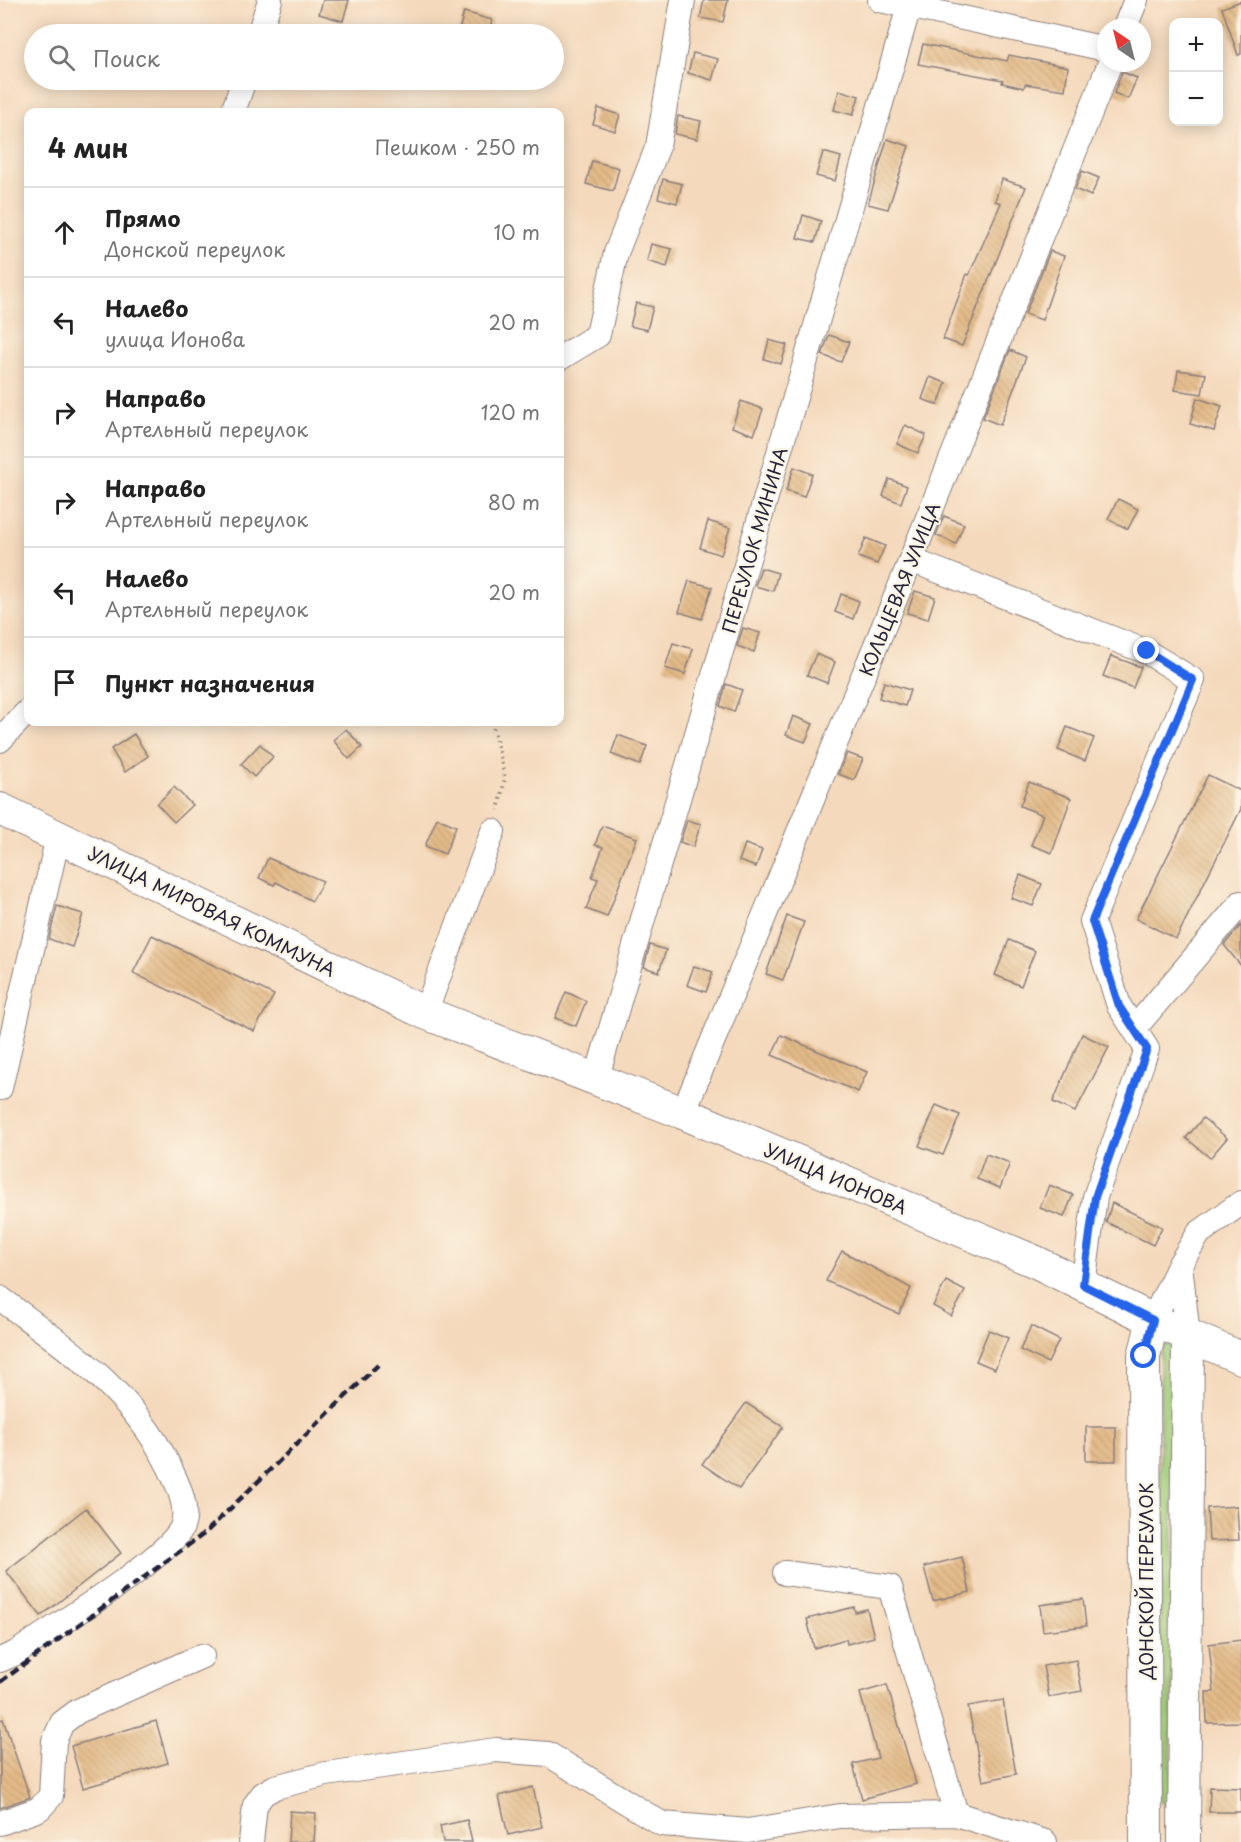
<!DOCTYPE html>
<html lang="ru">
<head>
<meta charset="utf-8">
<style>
	:root { --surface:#fff; --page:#f6f6f6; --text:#222; --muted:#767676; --line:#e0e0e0 }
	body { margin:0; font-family:"Playpen Sans",sans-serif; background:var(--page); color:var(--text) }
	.controls { position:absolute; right:18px; top:18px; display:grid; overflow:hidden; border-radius:12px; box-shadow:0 3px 15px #0003 }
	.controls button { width:54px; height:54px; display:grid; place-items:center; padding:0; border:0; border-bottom:2px solid var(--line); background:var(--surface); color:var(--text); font:30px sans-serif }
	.compass { position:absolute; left:1097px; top:18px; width:54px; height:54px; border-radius:50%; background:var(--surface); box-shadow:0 3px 15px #0003; rotate:325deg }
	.stop { position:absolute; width:18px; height:18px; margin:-14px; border:4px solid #2563eb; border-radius:50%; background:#fff }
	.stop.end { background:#2563eb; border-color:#fff; box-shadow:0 2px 6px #0008 }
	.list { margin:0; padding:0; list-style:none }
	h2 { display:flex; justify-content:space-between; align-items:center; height:78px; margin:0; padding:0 24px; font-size:26px }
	h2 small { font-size:20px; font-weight:400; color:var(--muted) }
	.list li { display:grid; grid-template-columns:39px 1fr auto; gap:18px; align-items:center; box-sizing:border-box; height:90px; padding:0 24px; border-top:2px solid var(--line) }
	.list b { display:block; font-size:22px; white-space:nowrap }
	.list p { margin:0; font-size:20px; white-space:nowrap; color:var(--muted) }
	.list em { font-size:20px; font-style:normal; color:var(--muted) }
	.icon { flex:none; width:33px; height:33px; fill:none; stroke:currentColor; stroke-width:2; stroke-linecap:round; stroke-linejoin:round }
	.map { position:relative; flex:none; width:1241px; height:1842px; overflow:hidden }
	.search { position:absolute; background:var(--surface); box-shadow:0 3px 15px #0003; left:24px; top:24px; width:540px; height:66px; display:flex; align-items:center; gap:15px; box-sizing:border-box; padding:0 21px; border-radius:33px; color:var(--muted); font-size:22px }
	.panel { position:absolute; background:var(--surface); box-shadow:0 3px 15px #0003; left:24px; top:108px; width:540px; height:618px; border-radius:12px }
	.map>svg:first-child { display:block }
	.grass { fill:#9eca77; stroke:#607659; stroke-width:1.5 }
	.building { fill:url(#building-back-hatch) }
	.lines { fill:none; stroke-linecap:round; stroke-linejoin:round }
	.minor-casing { stroke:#8b7e7c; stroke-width:26 }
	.major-casing { stroke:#8b7e7c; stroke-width:34 }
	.path { stroke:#8b7e7c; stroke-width:4; stroke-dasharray:1.5 4.5; stroke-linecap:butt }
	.minor { stroke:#fff; stroke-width:24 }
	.major { stroke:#fff; stroke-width:32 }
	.rail { stroke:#22223b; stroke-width:4.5; stroke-dasharray:9 4.5; stroke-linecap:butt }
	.route { stroke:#2563eb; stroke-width:8 }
	.labels { text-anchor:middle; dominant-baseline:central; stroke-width:4.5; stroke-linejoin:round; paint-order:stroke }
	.street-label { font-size:18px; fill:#22223b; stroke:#fcf5e5 }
</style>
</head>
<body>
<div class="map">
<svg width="1241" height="1842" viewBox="0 0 1241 1842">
	<defs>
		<pattern id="building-back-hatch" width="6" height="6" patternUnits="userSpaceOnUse" patternTransform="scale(1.5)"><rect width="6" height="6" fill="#e4bb89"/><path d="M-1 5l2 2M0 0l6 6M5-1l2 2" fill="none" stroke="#c3a077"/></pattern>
	</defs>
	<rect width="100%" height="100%" fill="#fcf5e5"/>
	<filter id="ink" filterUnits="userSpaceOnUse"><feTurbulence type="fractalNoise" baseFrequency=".0167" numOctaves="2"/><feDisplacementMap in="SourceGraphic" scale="12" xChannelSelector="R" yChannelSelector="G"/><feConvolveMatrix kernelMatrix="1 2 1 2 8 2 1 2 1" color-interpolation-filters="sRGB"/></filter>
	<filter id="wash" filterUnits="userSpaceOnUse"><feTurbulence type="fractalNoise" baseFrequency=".008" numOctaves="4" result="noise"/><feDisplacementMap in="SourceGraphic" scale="24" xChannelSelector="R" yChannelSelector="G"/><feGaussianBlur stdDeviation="1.35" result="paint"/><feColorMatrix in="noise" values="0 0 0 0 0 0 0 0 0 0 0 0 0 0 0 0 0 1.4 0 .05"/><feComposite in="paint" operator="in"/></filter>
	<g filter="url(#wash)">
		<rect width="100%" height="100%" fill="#f4d9bc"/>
		<polygon class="grass" points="1164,1345 1174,1346 1171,1801 1165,1806 1160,1801 1160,1354"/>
		<g id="blocks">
			<g class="building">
				<polygon points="323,0 349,0 343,21 319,14"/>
				<polygon points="704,0 728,0 723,22 700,18"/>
				<polygon points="1241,1 1241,54 1238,55 1222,8"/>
				<polygon points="464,12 492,20 489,34 458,34"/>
				<polygon points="923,44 1007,61 1009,55 1068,67 1065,90 1025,84 1024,88 1002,83 1003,80 918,64"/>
				<polygon points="693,53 718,59 712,80 688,73"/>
				<polygon points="1122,72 1137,78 1128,99 1114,93"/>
				<polygon points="839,90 859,96 853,115 834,110"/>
				<polygon points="598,108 620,115 615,131 593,124"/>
				<polygon points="678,116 701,121 697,139 675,134"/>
				<polygon points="887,139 909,146 888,209 868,204"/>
				<polygon points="823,152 841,157 835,181 816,176"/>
				<polygon points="592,161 619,168 613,191 586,184"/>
				<polygon points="1082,171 1099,178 1091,196 1075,189"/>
				<polygon points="663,179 682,184 677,203 658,198"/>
				<polygon points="1002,179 1026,187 962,346 943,339 967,274 969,275 1001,203 995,201"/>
				<polygon points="803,215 821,221 815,242 797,238"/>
				<polygon points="651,244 672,249 667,267 647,261"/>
				<polygon points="1050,251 1064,256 1042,320 1025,314"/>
				<polygon points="636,303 653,307 647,330 630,326"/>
				<polygon points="829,335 849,342 841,362 822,355"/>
				<polygon points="769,340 787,345 781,364 764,359"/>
				<polygon points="1010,350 1026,357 1000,425 983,418"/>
				<polygon points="1178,370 1206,374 1202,394 1175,390"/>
				<polygon points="930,377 946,383 938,405 922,399"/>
				<polygon points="1197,398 1222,406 1214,431 1190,424"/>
				<polygon points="741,401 763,409 754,435 732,427"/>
				<polygon points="905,425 926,435 918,453 897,444"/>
				<polygon points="794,467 812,474 804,497 786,491"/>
				<polygon points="889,479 907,486 901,503 883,496"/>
				<polygon points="1118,499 1138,509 1128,529 1108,519"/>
				<polygon points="944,516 964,524 956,544 936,535"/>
				<polygon points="708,521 730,528 721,555 700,548"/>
				<polygon points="866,538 885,546 877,564 858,557"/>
				<polygon points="761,568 778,573 773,591 755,586"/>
				<polygon points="689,581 712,587 702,619 679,612"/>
				<polygon points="915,591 935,597 928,619 907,613"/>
				<polygon points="841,594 859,601 853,619 835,612"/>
				<polygon points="743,628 760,633 754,652 737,646"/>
				<polygon points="673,643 693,649 685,674 665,668"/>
				<polygon points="816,654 835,662 827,683 807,675"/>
				<polygon points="1111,656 1141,667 1133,688 1103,676"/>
				<polygon points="884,682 910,690 905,706 879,698"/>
				<polygon points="726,684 742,690 734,712 720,706"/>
				<polygon points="793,716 813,724 805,742 786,735"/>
				<polygon points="1067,727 1094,738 1085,761 1058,750"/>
				<polygon points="346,729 362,747 349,759 333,740"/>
				<polygon points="134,734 148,756 125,772 111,749"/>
				<polygon points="618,735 647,746 640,765 611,754"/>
				<polygon points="260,744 273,757 254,777 241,764"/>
				<polygon points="847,753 863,759 854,780 838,774"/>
				<polygon points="1208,775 1241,791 1241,809 1176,939 1136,919"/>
				<polygon points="1029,782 1071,798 1052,853 1031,845 1043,815 1020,806"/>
				<polygon points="174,787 192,805 174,822 157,804"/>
				<polygon points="437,818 456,826 445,854 425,846"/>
				<polygon points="687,820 701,824 693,847 680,842"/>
				<polygon points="602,826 637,838 607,917 586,909 598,879 592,877 603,847 595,845"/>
				<polygon points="745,844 762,850 756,867 739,861"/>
				<polygon points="268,858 323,881 312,901 276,882 274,885 259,878"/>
				<polygon points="1020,875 1042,884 1033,906 1011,898"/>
				<polygon points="57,906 83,914 72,947 49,939"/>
				<polygon points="787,916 804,922 783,980 766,974"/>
				<polygon points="1241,925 1241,966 1224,945"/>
				<polygon points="152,935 274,995 254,1031 133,973"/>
				<polygon points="1009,940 1035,951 1021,986 995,975"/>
				<polygon points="650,945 666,950 659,972 644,967"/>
				<polygon points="694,966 713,972 706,992 687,985"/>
				<polygon points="566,992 586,1001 576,1026 555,1018"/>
				<polygon points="1082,1034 1109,1047 1075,1112 1053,1102"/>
				<polygon points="781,1035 867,1072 858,1092 772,1055"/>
				<polygon points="936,1105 960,1115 943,1155 919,1146"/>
				<polygon points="1203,1118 1227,1138 1210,1158 1186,1138"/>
				<polygon points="986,1154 1010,1163 1000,1188 977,1179"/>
				<polygon points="1049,1185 1073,1195 1064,1217 1040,1208"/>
				<polygon points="1112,1203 1162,1227 1153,1245 1106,1222"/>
				<polygon points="842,1251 911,1288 899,1314 826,1281"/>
				<polygon points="946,1281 965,1291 951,1316 933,1306"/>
				<polygon points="1031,1326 1059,1340 1048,1363 1020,1350"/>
				<polygon points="989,1330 1008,1338 995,1369 976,1361"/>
				<polygon points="746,1403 783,1427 739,1489 702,1464"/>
				<rect x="1086" y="1427" width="30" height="34"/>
				<polygon points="1237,1506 1239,1540 1209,1541 1207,1508"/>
				<polygon points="86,1508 121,1553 41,1616 6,1571"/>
				<polygon points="962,1557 970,1592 933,1601 924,1567"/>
				<polygon points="1083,1599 1086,1626 1043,1631 1040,1605"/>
				<polygon points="854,1607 855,1612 867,1609 874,1637 847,1644 846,1639 814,1648 807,1619"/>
				<polygon points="1241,1640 1241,1722 1207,1723 1206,1692 1214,1692 1209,1644"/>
				<polygon points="1076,1660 1082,1691 1049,1697 1043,1666"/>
				<polygon points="887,1685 916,1784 862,1799 853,1764 878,1758 860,1693"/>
				<polygon points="1003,1700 1016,1774 983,1781 968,1706"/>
				<polygon points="3,1719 30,1797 0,1808 0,1720"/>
				<polygon points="156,1721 168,1763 83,1788 71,1746"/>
				<polygon points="533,1787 542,1827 508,1835 499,1796"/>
				<polygon points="1210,1787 1241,1788 1241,1812 1209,1812"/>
				<polygon points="290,1811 316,1813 314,1842 288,1842"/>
				<polygon points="467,1820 472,1842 443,1842 440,1826"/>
			</g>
		</g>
	</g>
	<g filter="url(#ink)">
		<use href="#blocks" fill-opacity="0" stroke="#8b7e7c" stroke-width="1.5"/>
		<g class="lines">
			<defs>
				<g id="minor">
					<polyline points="880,0 1106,49"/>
					<polyline points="1125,27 1136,0"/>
					<polyline points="259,34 270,0"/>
					<polyline points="233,112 244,80"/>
					<polyline points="560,358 598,335 616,253 658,146 683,0"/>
					<polyline points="911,560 1147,652 1193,680 1092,921 1119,1006 1147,1049 1095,1197 1083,1285"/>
					<polyline points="0,740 28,711"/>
					<polyline points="425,1013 493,831"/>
					<polyline points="1134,1029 1241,903"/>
					<polyline points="596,1080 911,0"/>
					<polyline points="0,1088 58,837"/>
					<polyline points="683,1113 911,560 1110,63"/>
					<polyline points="1180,1264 1199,1233 1241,1203"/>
					<path d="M 0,1298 C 71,1352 138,1394 175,1479 C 181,1492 188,1512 182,1527 C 168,1559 50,1629 16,1653 L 0,1660"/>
					<polyline points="1153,1320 1180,1264 1188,1336"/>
					<polyline points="785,1573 890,1587 956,1814"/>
					<polyline points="0,1823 39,1809 51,1796 54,1741 62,1723 78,1711 202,1656"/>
					<polyline points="251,1842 255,1805 263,1794 275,1787 326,1774 496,1750 548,1754 662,1824 748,1831 840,1816 956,1814 1045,1842"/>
				</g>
				<g id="major">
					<polyline points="0,809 425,1013 683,1113 1036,1262 1153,1320 1241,1358"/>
					<polyline points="1146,1842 1144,1356 1153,1320"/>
					<polyline points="1184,1842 1188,1336"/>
				</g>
			</defs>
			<use href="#minor" class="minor-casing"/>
			<use href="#major" class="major-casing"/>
			<polyline class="path" points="492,722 505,778 498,810"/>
			<use href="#minor" class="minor"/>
			<use href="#major" class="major"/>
			<polyline class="rail" points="0,1682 205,1533 378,1365"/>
		</g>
	</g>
	<g class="lines" filter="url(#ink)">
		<polyline class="route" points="1144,1356 1153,1320 1083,1285 1095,1197 1147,1049 1119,1006 1092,921 1193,680 1147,651"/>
	</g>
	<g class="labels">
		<g class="street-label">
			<text transform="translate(754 540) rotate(-74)">ПЕРЕУЛОК МИНИНА</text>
			<text transform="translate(899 589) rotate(-68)">КОЛЬЦЕВАЯ УЛИЦА</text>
			<text transform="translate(212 911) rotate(26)">УЛИЦА МИРОВАЯ КОММУНА</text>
			<text transform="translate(836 1178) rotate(23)">УЛИЦА ИОНОВА</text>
			<text transform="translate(1145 1581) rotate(-90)">ДОНСКОЙ ПЕРЕУЛОК</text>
		</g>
	</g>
</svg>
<div class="controls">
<button>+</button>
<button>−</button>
</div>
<svg class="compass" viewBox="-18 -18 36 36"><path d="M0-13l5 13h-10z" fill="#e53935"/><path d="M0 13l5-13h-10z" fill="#767676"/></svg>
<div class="stop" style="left:1144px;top:1356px"></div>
<div class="stop end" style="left:1147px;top:651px"></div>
<div class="search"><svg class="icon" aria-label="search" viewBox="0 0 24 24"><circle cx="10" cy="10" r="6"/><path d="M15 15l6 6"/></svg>Поиск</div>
<section class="panel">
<h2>4 мин<small>Пешком · 250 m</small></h2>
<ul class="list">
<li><svg class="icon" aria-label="ahead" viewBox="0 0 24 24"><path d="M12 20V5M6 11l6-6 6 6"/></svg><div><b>Прямо</b><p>Донской переулок</p></div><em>10 m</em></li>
<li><svg class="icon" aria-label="left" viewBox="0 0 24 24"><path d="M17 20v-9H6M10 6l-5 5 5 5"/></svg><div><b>Налево</b><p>улица Ионова</p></div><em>20 m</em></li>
<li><svg class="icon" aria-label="right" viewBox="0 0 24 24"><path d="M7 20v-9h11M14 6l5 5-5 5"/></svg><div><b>Направо</b><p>Артельный переулок</p></div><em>120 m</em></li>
<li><svg class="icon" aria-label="right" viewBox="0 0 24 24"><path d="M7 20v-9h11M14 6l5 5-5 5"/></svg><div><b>Направо</b><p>Артельный переулок</p></div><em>80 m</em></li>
<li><svg class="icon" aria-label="left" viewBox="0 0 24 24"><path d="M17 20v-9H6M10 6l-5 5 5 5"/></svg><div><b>Налево</b><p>Артельный переулок</p></div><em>20 m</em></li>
<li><svg class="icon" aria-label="arrive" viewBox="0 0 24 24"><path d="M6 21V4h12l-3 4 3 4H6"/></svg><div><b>Пункт назначения</b></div></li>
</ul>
</section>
</div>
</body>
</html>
